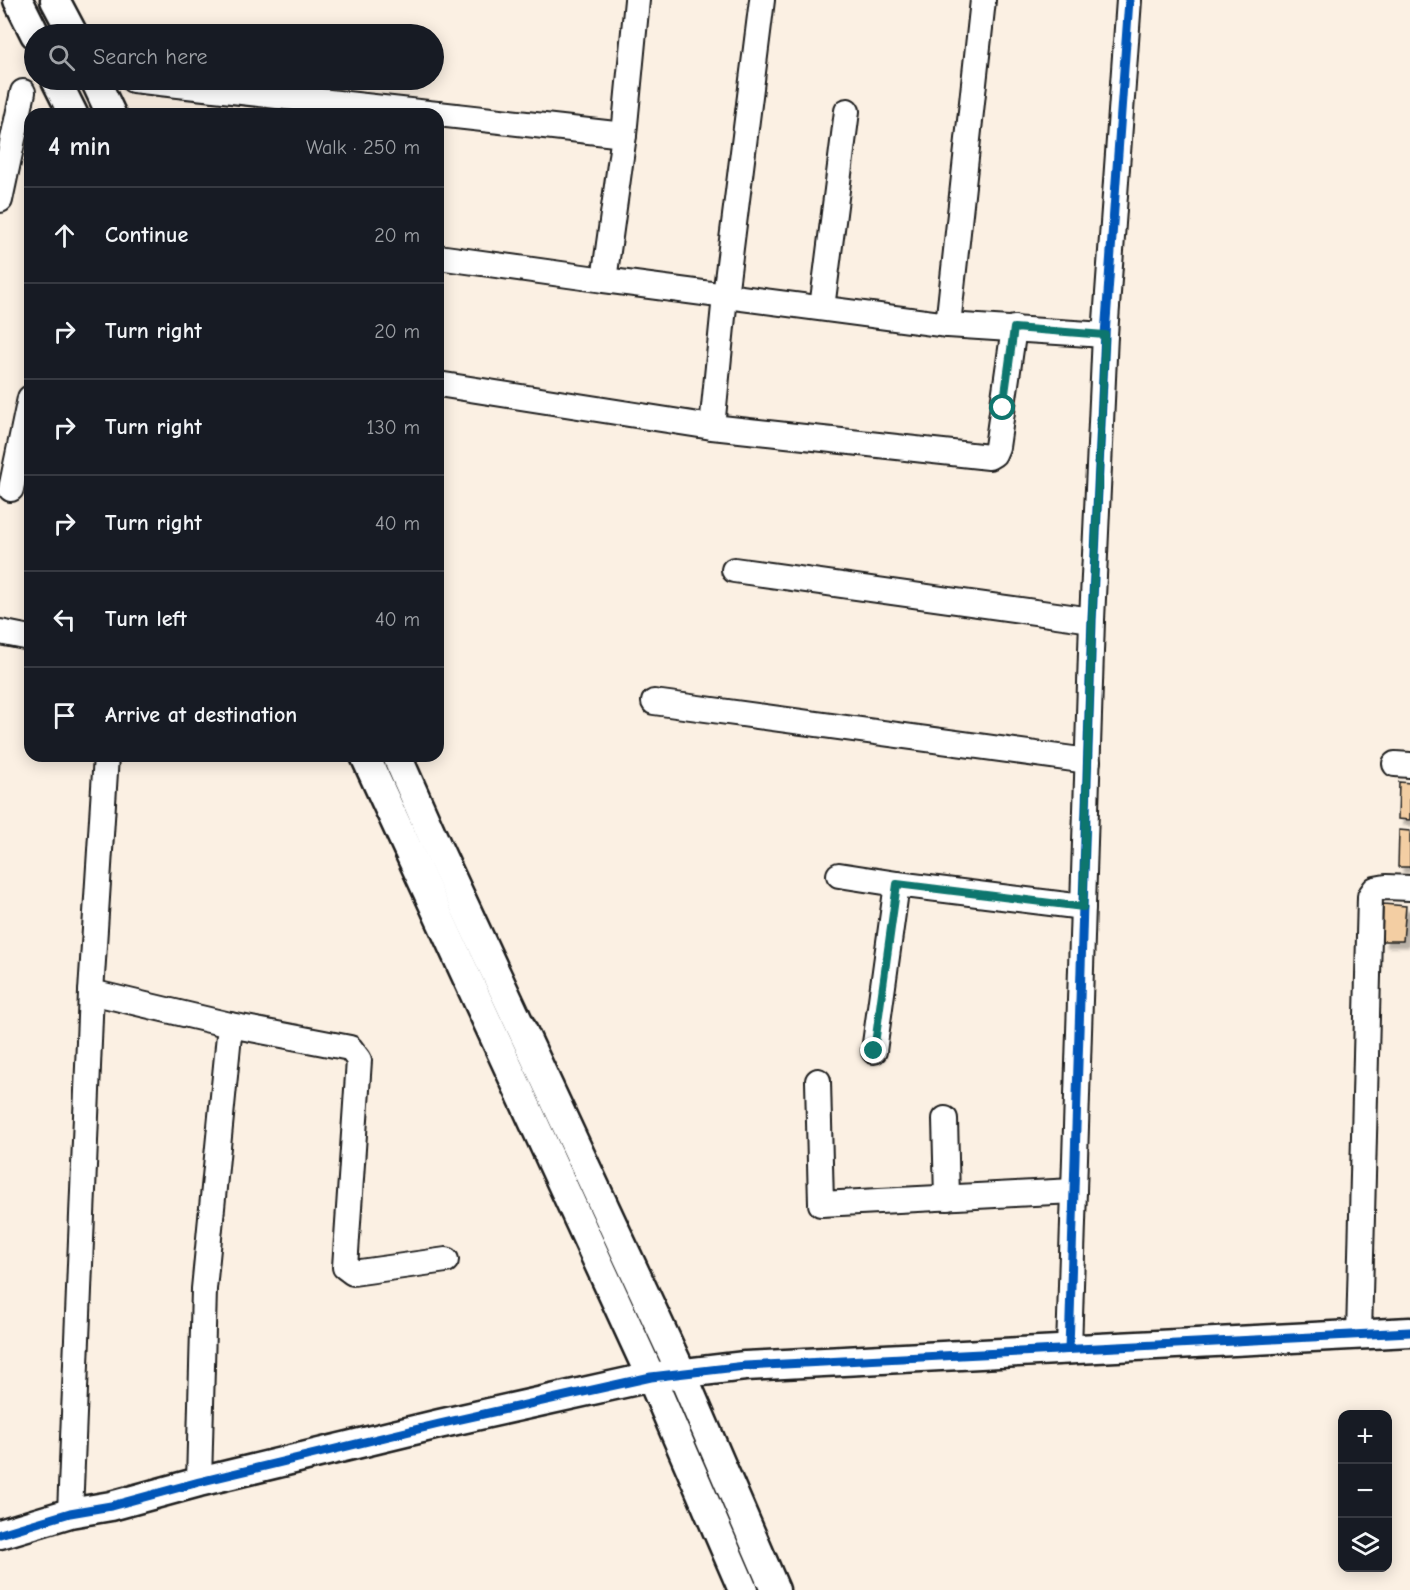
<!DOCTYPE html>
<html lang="en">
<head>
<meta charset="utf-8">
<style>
	:root { --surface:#171b24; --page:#20242c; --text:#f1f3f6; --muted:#9ea1a6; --line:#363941 }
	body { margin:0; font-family:"Comic Neue",sans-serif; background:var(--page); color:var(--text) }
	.controls { position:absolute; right:18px; bottom:18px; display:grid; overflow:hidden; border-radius:12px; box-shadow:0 3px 15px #0003 }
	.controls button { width:54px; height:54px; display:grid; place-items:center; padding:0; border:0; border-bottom:2px solid var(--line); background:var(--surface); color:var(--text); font:30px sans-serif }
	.stop { position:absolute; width:18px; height:18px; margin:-14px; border:4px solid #0f766e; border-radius:50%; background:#fff }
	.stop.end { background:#0f766e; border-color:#fff; box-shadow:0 2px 6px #0008 }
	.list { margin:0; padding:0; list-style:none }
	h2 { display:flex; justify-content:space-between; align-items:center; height:78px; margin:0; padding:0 24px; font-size:26px }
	h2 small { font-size:20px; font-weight:400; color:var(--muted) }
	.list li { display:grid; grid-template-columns:39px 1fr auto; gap:18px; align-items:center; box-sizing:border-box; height:96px; padding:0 24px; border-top:2px solid var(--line) }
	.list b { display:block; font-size:22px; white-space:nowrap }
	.list em { font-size:20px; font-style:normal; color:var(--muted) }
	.icon { flex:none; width:33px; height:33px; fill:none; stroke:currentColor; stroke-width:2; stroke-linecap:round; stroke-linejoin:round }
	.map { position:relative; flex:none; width:1410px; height:1590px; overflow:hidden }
	.search { position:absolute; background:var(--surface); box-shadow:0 3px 15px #0003; left:24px; top:24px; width:420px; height:66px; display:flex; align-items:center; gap:15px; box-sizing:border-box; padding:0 21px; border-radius:33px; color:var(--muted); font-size:22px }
	.panel { position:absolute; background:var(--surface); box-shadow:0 3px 15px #0003; left:24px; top:108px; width:420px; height:654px; border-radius:18px }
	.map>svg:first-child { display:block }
	.building { fill:#f3cea3; stroke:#1c1c1c; stroke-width:1.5; filter:url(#shadow) }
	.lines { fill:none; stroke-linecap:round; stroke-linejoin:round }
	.minor-casing { stroke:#1c1c1c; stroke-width:28 }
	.tertiary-casing { stroke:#1c1c1c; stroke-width:33 }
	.minor { stroke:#fff; stroke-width:24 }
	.tertiary { stroke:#fff; stroke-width:28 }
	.cycleway-casing { stroke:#fff; stroke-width:13 }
	.cycleway { stroke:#0057b8; stroke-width:9 }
	.route { stroke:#0f766e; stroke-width:8 }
</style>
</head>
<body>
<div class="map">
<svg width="1410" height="1590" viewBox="0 0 1410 1590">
	<defs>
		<filter id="shadow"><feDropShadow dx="5.5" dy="5.5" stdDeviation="1.5" flood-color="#0004"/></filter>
	</defs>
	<rect width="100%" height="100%" fill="#fbf0e3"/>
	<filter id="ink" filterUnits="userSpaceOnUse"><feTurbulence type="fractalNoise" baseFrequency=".0167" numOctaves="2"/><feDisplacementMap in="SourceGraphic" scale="12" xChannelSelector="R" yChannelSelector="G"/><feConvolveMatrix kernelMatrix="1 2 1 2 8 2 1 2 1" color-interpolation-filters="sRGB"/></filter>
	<g filter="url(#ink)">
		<g class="building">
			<polygon points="1399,782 1410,783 1410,820 1398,819"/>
			<polygon points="1399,830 1410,831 1410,867 1398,867"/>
			<polygon points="1383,904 1406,906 1403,941 1382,941"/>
		</g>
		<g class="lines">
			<defs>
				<g id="minor">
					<polyline points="133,80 437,114"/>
					<polyline points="438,114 624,135"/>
					<polyline points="0,200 23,92"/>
					<polyline points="438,257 604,280 624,135 637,0"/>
					<polyline points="604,280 948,325 1105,335"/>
					<polyline points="822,308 847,111"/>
					<polyline points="948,325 983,0"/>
					<polyline points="438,384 712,427 989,457 994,454 997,447 1014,328"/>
					<polyline points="712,427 725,296 762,0"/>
					<polyline points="11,489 30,398"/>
					<polyline points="734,570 1092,620"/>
					<polyline points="0,632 30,638"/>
					<polyline points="654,702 1088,761"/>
					<polyline points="1395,764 1410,765"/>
					<polyline points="839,875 897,884"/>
					<polyline points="91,992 230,1025 204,1289 199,1482"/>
					<polyline points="230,1025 350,1048 359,1060 345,1267 353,1273 446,1260"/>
					<polyline points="874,1051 897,884 1083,907"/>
					<polyline points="818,1081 821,1204 1074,1191"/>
					<polyline points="945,1119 947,1198"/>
					<polyline points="1359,1335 1370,896 1375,889 1386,887 1410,888"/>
					<polyline points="1069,1349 1092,620 1105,335 1129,0"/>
					<polyline points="70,1513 91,992 106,756"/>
				</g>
				<g id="tertiary">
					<polyline points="18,0 35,34"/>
					<polyline points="55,0 73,34"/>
					<polyline points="56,80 73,114"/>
					<polyline points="95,80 111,114"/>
					<polyline points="365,756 651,1377 743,1590"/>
					<polyline points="397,756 438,849 682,1374 775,1590"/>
					<polyline points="0,1534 70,1513 111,1506 199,1482 439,1424 651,1377 745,1366 1410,1332"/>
				</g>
			</defs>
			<use href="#minor" class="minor-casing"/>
			<use href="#tertiary" class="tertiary-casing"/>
			<use href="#minor" class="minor"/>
			<use href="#tertiary" class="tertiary"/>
			<defs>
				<g id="cycleway">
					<polyline points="1069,1349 1092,620 1105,335 1129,0"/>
					<polyline points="0,1534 70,1513 111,1506 199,1482 439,1424 651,1377 745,1366 1410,1332"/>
				</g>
			</defs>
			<use href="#cycleway" class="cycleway-casing"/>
			<use href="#cycleway" class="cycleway"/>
		</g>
	</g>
	<g class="lines" filter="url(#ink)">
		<polyline class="route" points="874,1051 897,884 1083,907 1092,620 1105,335 1014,328 1003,408"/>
	</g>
</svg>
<div class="controls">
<button>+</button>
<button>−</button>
<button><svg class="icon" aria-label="layers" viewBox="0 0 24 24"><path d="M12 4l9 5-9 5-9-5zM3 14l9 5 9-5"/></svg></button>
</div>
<div class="stop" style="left:1003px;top:408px"></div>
<div class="stop end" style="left:874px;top:1051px"></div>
<div class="search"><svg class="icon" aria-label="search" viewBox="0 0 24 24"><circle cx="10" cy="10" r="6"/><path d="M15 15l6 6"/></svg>Search here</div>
<section class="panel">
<h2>4 min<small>Walk · 250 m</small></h2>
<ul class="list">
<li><svg class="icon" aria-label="ahead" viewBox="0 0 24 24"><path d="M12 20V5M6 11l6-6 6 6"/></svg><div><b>Continue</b></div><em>20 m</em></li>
<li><svg class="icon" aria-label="right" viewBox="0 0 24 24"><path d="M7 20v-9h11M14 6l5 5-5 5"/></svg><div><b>Turn right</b></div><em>20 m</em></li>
<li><svg class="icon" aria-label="right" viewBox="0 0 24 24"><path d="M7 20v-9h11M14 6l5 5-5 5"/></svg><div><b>Turn right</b></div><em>130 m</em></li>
<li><svg class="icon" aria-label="right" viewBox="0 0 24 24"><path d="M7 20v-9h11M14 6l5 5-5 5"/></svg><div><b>Turn right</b></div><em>40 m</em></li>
<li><svg class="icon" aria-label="left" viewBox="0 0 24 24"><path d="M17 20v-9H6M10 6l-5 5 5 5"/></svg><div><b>Turn left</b></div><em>40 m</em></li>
<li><svg class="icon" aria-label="arrive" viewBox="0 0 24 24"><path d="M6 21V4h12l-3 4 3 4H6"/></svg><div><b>Arrive at destination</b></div></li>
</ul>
</section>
</div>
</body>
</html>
